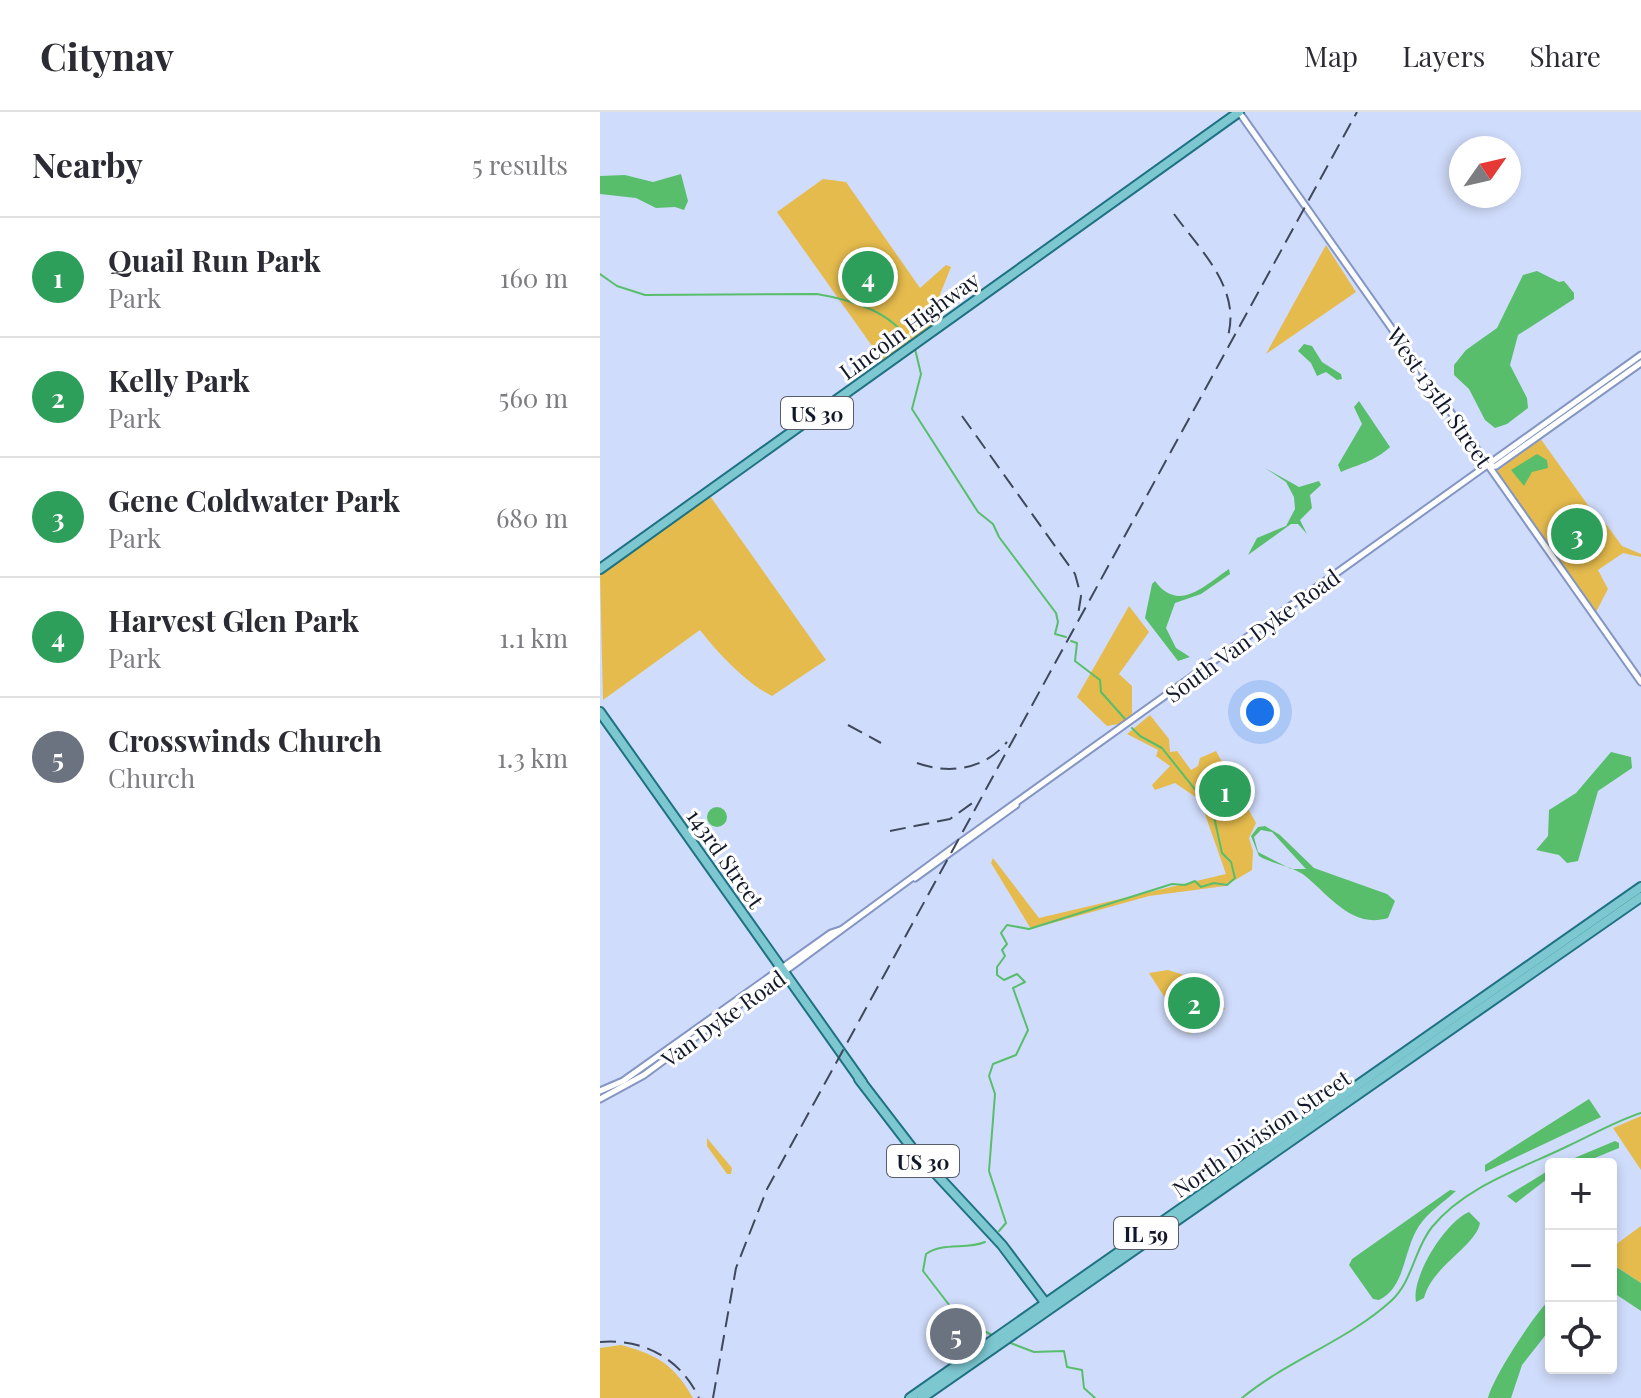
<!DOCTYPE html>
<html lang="en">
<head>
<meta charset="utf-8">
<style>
	:root { --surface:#fff; --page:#f2f2f3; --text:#2b2b33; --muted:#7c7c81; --line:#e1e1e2; --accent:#917218 }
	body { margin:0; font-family:"Playfair Display",serif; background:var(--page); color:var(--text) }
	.controls { position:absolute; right:24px; bottom:24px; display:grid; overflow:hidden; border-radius:8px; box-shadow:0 4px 12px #0003 }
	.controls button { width:72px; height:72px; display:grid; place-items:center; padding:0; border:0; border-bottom:2px solid var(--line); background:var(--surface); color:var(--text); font:40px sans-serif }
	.compass { position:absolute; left:849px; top:24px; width:72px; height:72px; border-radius:50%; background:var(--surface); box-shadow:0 4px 12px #0003; rotate:56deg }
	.you { position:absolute; left:660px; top:600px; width:28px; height:28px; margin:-20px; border:6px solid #fff; border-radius:50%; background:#1a73e8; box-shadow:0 0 0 12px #1a73e833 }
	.badge { display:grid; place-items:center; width:52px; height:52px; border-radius:50%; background:var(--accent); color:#fff; font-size:26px; font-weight:700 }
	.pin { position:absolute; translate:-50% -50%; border:4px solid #fff; box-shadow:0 2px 8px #0006 }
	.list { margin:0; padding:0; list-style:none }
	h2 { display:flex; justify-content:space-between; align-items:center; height:104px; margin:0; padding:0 32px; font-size:34px }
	h2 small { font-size:26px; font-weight:400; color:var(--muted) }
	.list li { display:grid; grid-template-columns:52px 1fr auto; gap:24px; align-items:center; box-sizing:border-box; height:120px; padding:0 32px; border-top:2px solid var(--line) }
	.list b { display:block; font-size:30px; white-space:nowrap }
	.list p { margin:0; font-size:26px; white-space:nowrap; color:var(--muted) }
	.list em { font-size:26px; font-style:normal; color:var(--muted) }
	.icon { flex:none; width:44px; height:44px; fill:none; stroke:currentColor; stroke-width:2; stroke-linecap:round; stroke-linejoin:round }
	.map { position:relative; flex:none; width:1041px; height:1286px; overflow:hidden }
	header { display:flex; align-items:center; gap:48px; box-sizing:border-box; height:112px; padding:0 40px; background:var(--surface); border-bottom:2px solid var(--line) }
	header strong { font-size:38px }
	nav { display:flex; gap:44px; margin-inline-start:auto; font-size:28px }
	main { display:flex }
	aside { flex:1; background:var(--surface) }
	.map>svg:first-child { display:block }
	.green { fill:#e5bb4d }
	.water { fill:#58be6c; fill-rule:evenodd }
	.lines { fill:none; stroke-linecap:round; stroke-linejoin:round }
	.stream { stroke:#58be6c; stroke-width:2 }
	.tertiary-casing { stroke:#8395c4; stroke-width:9 }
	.primary-casing { stroke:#1f7282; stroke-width:12 }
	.tertiary { stroke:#fff; stroke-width:5 }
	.primary { stroke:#7dc7d1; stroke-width:8 }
	.rail { stroke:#3f485c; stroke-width:2; stroke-dasharray:16 8; stroke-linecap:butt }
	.labels { text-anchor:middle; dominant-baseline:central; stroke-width:6; stroke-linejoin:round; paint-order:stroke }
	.shield { fill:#fefefe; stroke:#585d69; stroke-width:2 }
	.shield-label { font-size:20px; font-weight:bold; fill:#111829 }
	.street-label { font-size:22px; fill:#111829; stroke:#fefefe }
</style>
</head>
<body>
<header>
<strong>Citynav</strong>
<nav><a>Map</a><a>Layers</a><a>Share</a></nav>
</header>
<main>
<aside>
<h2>Nearby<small>5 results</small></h2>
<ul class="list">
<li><span class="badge" style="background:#2e9e5b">1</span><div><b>Quail Run Park</b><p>Park</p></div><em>160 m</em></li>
<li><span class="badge" style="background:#2e9e5b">2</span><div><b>Kelly Park</b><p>Park</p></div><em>560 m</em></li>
<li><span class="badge" style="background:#2e9e5b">3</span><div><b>Gene Coldwater Park</b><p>Park</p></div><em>680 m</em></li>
<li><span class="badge" style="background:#2e9e5b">4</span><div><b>Harvest Glen Park</b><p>Park</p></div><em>1.1 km</em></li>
<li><span class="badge" style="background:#6b7280">5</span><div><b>Crosswinds Church</b><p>Church</p></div><em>1.3 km</em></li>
</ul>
</aside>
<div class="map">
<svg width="1041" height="1286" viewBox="0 0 1041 1286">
	<rect width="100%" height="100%" fill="#d0dcfb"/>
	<g class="green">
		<polygon points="223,67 246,70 320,176 346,153 351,155 335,195 341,206 282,248 177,100"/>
		<polygon points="726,133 756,180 666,242"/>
		<polygon points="940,326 1000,410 1003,408 1022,434 1041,442 1041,445 1023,441 998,458 1008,477 996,500 897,359"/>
		<path d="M 110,384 L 226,548 L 172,584 C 147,572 117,540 100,518 L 3,588 L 0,462 Z"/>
		<polygon points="529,494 549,520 519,562 532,574 532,603 519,612 507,614 477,585"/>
		<polygon points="550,603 569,627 570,640 577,639 591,658 598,654 600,646 616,639 656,711 649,726 653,739 652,758 625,774 549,784 431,817 391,751 393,746 439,806 626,762 600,688 575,671 555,678 552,673 570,654 556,644 558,638 527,622"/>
		<polygon points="568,858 600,868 625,897 588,922 549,861"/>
		<polygon points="1041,1004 1041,1058 1013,1016"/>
		<polygon points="107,1026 132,1056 131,1062 127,1062 107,1034"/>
		<polygon points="1041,1114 1041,1171 1011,1151 1011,1136"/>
		<path d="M 21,1233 C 58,1243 73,1252 93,1286 L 0,1286 L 0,1236 Z"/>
	</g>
	<g class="water">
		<polygon points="81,62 88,89 84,98 75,95 56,96 36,86 0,82 0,64 25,63 53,70"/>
		<polygon points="937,159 959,170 964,169 974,181 974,187 918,223 910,253 927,286 928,296 907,312 895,316 885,308 869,277 854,263 854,253 866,238 897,216 923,163"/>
		<polygon points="704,232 712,234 722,250 741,262 742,267 737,268 726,260 717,264 711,251 698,239"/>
		<path d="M 759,289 L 790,335 C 774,350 759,352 741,360 L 738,353 L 762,312 L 754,295 Z"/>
		<polygon points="937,342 947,348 948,356 932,360 924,374 911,358"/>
		<polygon points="665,356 699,375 719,369 721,373 710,383 712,396 700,408 707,422 698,412 691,412 648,443 657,426 686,414 695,397 694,385 686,370"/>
		<path d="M 629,457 L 630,462 L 601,482 L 575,491 L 566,516 L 576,536 L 590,545 L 578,549 L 545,506 L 552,472 L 555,469 C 579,502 606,472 629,457 Z"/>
		<polygon points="1011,640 1031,645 1032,656 998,679 978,749 967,751 959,743 936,738 948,724 949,698 976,681"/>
		<circle cx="117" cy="705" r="10"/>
		<path d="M 665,714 L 680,723 L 714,756 L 787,782 L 795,789 L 788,806 C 752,817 729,783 704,763 C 692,754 672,752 659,744 L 651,724 L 658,715 ZM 661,718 L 672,720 L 706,757 L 691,757 L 658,740 L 654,725 Z"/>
		<polygon points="989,987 1001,1005 885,1060 885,1053"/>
		<polygon points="1015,1029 1019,1031 1019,1036 980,1052 960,1052"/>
		<polygon points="951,1057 951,1064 916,1091 907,1084"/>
		<path d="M 850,1078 L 856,1079 C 844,1090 828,1100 819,1114 C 803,1138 806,1175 779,1188 L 773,1187 L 749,1153 L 752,1147 Z"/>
		<path d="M 869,1100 L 880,1111 C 876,1134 832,1154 824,1186 L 816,1190 C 811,1165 845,1110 869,1100 Z"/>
		<polygon points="1012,1152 1041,1171 1041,1199 1011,1179"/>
		<path d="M 951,1186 L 951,1216 L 922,1253 L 911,1286 L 888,1286 C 893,1265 935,1201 951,1186 Z"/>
	</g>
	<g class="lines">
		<g class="stream">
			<path d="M 0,162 L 17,174 L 45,183 L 217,182 C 252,188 290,199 309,229"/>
			<polyline points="315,237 321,262 312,297 378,400 393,412 399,425 456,501 458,510 455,522 466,525"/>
			<polyline points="471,529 477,531 475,549 500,568 501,580 525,607"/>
			<polyline points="399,1119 406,1111 389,1059 395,982 389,964 393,952 416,943 428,918 413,876 425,870 417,862 404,868 397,863 397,855 405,844 402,838 407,832 401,821 407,813 429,817 572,772 585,773 595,769 601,775 614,771 627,773 635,766 631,750 622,741 613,700 562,636 540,624 532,616"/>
			<path d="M 385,1130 C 366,1138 343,1130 326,1142 L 323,1159 L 360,1207 L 394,1224"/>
			<polyline points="408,1230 434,1240 464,1239 467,1255 482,1258 484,1276 495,1286"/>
			<path d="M 642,1286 C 688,1248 747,1229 791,1189 C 813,1169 814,1137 832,1115 C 865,1074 923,1056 968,1034 C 992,1023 1016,1009 1041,1001"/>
		</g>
		<defs>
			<g id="tertiary">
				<polyline points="639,0 1041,570"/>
				<polyline points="890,355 896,354 1041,251"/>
				<polyline points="315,766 416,693"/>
				<polyline points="0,979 23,969 231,821 240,818"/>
				<polyline points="0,987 44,963 358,732 1041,243"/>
			</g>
			<g id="primary">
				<polyline points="0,457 639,0"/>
				<polyline points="0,600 262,970"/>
				<polyline points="259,967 312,1036 402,1133 447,1193"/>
				<polyline points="310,1286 1041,775"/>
				<polyline points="322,1286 1041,785"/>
			</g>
		</defs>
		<use href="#tertiary" class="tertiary-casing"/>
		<use href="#primary" class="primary-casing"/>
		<use href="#tertiary" class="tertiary"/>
		<use href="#primary" class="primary"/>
		<g class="rail">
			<path d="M 574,102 C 600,138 641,176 628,224"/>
			<polyline points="362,304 475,462 481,484 478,503"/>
			<polyline points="248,613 281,631"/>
			<path d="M 317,651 C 350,663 385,657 407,630"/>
			<polyline points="290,719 350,707 378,687"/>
			<path d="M 0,1230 C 43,1226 81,1247 99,1286"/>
			<polyline points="113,1286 136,1156 167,1077 757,0"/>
		</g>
	</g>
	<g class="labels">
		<g class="shield">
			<rect x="181" y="285" width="72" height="32" rx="6"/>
			<rect x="287" y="1033" width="72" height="32" rx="6"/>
			<rect x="514" y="1105" width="64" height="32" rx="6"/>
		</g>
		<g class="shield-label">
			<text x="217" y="301">US 30</text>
			<text x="323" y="1049">US 30</text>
			<text x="546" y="1121">IL 59</text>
		</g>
		<g class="street-label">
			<text transform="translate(309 213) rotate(-36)">Lincoln Highway</text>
			<text transform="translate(840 285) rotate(55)">West 135th Street</text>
			<text transform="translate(652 523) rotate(-36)">South Van Dyke Road</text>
			<text transform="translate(126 746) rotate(55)">143rd Street</text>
			<text transform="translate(123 906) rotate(-36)">Van Dyke Road</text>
			<text transform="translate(661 1021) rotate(-34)">North Division Street</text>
		</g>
	</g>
</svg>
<div class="controls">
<button>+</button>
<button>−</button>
<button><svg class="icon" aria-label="locate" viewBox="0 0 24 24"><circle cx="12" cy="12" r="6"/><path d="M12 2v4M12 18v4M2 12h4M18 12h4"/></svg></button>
</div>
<svg class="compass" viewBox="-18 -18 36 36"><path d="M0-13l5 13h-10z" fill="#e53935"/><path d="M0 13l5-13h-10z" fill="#7c7c81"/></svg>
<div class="you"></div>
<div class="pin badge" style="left:625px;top:679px;background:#2e9e5b">1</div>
<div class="pin badge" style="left:594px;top:891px;background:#2e9e5b">2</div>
<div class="pin badge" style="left:977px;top:422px;background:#2e9e5b">3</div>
<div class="pin badge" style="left:268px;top:165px;background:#2e9e5b">4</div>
<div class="pin badge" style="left:356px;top:1222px;background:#6b7280">5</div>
</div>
</main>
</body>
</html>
